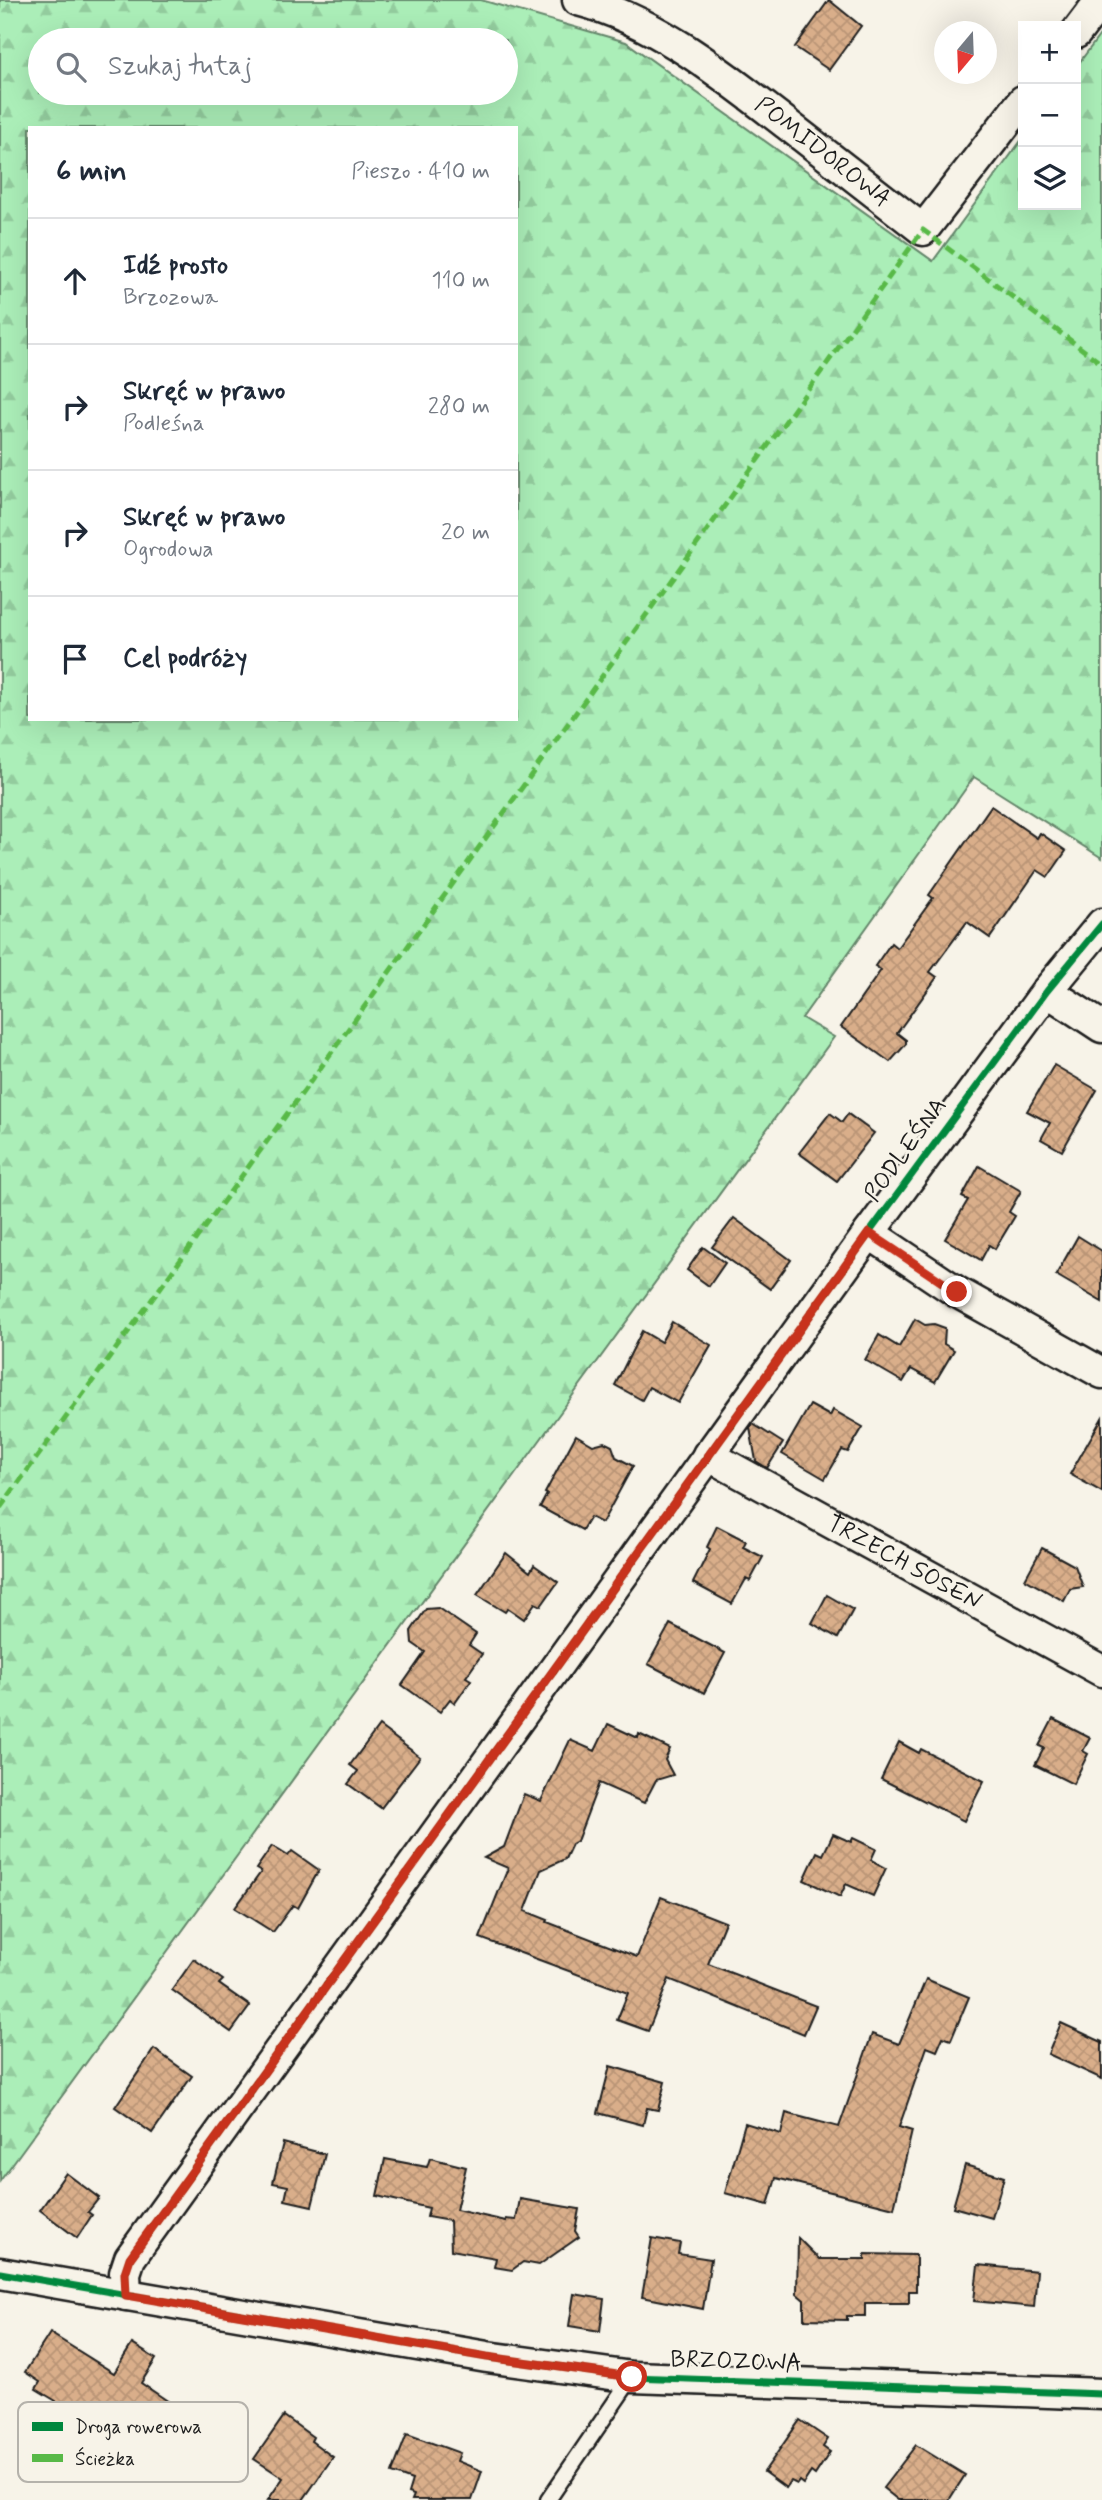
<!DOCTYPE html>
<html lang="pl">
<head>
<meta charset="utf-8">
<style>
	:root { --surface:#fff; --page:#f6f6f7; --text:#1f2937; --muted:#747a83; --line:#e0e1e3 }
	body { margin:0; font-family:Mynerve,sans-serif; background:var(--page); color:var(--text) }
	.controls { position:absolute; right:21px; top:21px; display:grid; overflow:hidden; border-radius:0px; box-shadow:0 7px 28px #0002 }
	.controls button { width:63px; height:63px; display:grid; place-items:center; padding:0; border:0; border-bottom:2px solid var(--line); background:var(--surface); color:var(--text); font:35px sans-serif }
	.compass { position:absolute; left:934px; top:21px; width:63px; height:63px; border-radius:50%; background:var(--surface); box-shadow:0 7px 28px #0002; rotate:199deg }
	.stop { position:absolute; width:21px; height:21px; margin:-16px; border:5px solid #c8321e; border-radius:50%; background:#fff }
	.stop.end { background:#c8321e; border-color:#fff; box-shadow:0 2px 7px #0008 }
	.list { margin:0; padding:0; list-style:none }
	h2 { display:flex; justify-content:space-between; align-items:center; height:91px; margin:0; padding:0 28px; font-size:30px }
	h2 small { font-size:23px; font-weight:400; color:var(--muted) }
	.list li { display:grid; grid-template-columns:46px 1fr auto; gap:21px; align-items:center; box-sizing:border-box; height:126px; padding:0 28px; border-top:2px solid var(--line) }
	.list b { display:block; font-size:26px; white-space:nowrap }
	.list p { margin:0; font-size:23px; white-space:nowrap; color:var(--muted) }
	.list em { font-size:23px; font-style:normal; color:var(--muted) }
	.icon { flex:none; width:38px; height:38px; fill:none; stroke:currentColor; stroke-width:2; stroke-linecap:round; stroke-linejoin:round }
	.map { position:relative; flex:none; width:1102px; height:2500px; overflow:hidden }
	.search { position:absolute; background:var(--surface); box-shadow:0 7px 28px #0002; left:28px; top:28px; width:490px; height:77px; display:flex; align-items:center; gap:18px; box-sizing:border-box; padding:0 24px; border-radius:38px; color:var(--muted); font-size:26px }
	.panel { position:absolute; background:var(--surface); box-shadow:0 7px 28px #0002; left:28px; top:126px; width:490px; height:595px; border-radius:0px }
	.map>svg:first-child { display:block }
	.forest { fill:url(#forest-firs); stroke:#64856a; stroke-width:2; fill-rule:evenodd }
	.building { fill:url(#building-cross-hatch); stroke:#1c1c1c; stroke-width:2 }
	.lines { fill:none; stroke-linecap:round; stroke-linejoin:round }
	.service-casing { stroke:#1c1c1c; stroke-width:19 }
	.minor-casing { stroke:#1c1c1c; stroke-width:35 }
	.service { stroke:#f7f3e8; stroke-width:14 }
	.minor { stroke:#f7f3e8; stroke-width:30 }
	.quiet { stroke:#58b947; stroke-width:5; stroke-dasharray:10 5; stroke-linecap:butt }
	.cycleway-casing { stroke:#f7f3e8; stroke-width:11 }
	.cycleway { stroke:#00873e; stroke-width:7 }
	.route { stroke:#c8321e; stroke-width:9 }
	.labels { text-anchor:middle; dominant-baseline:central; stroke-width:5; stroke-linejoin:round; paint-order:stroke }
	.street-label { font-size:24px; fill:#1c1c1c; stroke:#f7f3e8 }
	.key { fill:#f7f3e8; stroke:#b5b2ab; stroke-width:2 }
	.key-label { font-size:19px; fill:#1c1c1c }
</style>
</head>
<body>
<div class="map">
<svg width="1102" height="2500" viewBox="0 0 1102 2500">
	<defs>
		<pattern id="forest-firs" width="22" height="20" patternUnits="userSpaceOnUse" patternTransform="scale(1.75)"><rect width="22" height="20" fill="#abeeb8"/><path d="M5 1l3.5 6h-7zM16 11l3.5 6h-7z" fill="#93cc9e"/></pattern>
		<pattern id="building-cross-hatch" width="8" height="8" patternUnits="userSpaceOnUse" patternTransform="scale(1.75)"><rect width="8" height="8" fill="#d9ae8a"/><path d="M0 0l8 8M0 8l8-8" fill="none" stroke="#ba9576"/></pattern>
	</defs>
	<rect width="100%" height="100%" fill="#f7f3e8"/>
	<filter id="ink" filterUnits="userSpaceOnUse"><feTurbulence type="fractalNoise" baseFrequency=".0143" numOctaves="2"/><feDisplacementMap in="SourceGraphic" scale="14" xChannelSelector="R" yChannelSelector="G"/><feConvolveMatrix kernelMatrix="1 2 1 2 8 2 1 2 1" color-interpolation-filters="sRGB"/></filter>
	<g filter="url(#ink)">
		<path class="forest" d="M 0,0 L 481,0 L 626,42 L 933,261 L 1023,138 L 1023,205 L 1076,205 L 1076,67 L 1102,32 L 1102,858 L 974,777 L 802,1018 L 834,1037 L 0,2181 ZM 40,40 L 506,40 L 506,93 L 40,93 ZM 30,128 L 516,128 L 516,719 L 30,719 Z"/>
		<g class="building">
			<polygon points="829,0 861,26 829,70 795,47"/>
			<polygon points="991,806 1037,838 1040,833 1066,851 1048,877 1037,870 990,938 967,922 930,972 937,977 897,1033 906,1040 906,1044 890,1062 841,1027 881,970 875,966 891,943 897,948 933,898 929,895"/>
			<polygon points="1054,1065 1097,1090 1062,1151 1041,1139 1050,1123 1027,1111"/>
			<polygon points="830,1113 842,1122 848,1114 874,1133 837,1181 799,1153"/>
			<polygon points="979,1166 1021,1191 1009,1212 1015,1216 995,1249 989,1245 981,1260 945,1239 968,1200 962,1197"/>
			<polygon points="734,1218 791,1260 770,1289 712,1247"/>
			<polygon points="1078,1236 1102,1251 1102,1302 1056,1275"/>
			<polygon points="703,1247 725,1263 709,1286 687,1270"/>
			<polygon points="915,1319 925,1325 934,1324 945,1328 944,1344 954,1350 935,1382 911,1369 903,1382 865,1360 879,1335 899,1347"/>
			<polygon points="672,1322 711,1345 678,1403 649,1387 642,1400 615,1385 642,1331 661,1342"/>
			<polygon points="810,1405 830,1416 833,1410 863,1427 848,1452 842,1450 825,1479 782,1454"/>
			<polygon points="1102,1418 1102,1492 1070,1474"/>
			<polygon points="753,1424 783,1443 767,1468 756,1461 750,1428"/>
			<polygon points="576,1435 593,1445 604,1442 612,1446 616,1457 633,1466 602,1523 590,1517 582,1530 540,1507 547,1494 545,1493"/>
			<polygon points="717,1526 746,1541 743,1547 763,1557 750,1581 746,1579 732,1604 693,1583 710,1549 707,1547"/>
			<polygon points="1042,1548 1075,1566 1083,1587 1070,1589 1064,1601 1025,1579"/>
			<polygon points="506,1553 530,1572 534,1565 558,1582 541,1606 535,1603 524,1619 508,1608 505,1612 477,1595"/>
			<polygon points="827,1595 853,1610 838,1638 812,1623"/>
			<polygon points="438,1608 476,1634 469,1645 482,1654 466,1677 471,1680 455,1703 450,1699 440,1712 402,1685 425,1652 412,1643 411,1631 426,1609"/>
			<polygon points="670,1624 725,1653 704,1693 648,1664"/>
			<polygon points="1053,1719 1090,1738 1083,1751 1088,1754 1073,1784 1035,1765 1044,1748 1039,1746"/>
			<polygon points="608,1724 638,1738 639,1734 670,1749 665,1760 673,1775 656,1780 644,1803 599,1783 577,1841 572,1844 565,1859 541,1870 525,1911 548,1920 547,1922 637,1957 661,1897 725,1922 708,1964 816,2006 804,2034 669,1979 648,2031 617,2020 628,1993 480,1938 508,1868 484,1858 504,1847 524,1794 541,1801 570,1740 595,1751"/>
			<polygon points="379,1726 420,1757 381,1808 348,1784 358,1771 350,1765"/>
			<polygon points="899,1742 919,1753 921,1749 984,1781 964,1821 881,1779"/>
			<polygon points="833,1834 851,1842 853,1838 876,1849 871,1860 886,1868 873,1896 846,1884 840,1897 804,1880 817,1852 823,1855"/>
			<polygon points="272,1846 288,1856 292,1851 319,1870 298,1908 293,1905 273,1932 235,1908 261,1872 256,1869"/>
			<polygon points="194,1959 223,1980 219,1984 250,2006 231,2032 172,1990"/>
			<polygon points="926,1979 969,1997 951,2040 943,2037 937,2051 927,2047 899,2127 912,2131 894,2208 776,2178 768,2205 725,2193 745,2123 781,2134 786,2113 839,2127 872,2034 899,2044"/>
			<polygon points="1061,2023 1102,2042 1102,2079 1048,2054"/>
			<polygon points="154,2049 192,2076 152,2133 115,2107"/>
			<polygon points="610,2066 665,2082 658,2110 647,2108 643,2125 598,2113"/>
			<polygon points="283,2143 325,2154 312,2206 285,2200 288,2186 273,2183"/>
			<polygon points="430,2158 466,2167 456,2210 506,2221 506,2219 516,2220 520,2199 579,2209 575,2231 579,2237 539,2265 523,2262 512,2270 494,2267 496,2258 451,2250 450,2221 427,2217 429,2208 377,2196 385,2159 427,2167"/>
			<polygon points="965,2165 1004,2177 992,2218 953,2207"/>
			<polygon points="66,2173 99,2198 88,2212 92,2215 77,2238 40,2210"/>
			<polygon points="652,2238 680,2243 678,2254 711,2259 703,2309 642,2297"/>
			<polygon points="798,2238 819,2259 865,2259 865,2254 916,2255 916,2291 909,2291 909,2303 865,2303 865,2316 847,2316 847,2320 804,2319 804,2300 797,2294"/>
			<polygon points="978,2265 1037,2271 1034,2307 974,2301"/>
			<polygon points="574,2294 604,2299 600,2331 569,2326"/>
			<polygon points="50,2333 114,2373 132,2344 156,2359 141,2383 215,2433 185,2478 99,2420 75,2458 36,2434 56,2401 36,2389 40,2382 25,2372"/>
			<polygon points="284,2416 313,2437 311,2441 333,2457 303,2500 268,2500 283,2478 254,2459"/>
			<polygon points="800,2420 828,2439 823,2447 830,2452 815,2475 811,2472 803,2484 799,2481 797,2484 791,2481 786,2488 764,2472"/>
			<polygon points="407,2434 460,2453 457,2461 482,2471 472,2500 412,2500 414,2495 408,2493 412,2480 392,2473"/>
			<polygon points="916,2445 965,2475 949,2500 898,2500 883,2488"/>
		</g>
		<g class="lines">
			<defs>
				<polyline id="service" points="548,2500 632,2377"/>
				<g id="minor">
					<path id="s1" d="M 578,0 C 656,20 726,77 788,125 C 833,160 878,195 923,230 L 1023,101"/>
					<polyline points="1076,33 1101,0"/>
					<polyline points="1047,991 1102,1027"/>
					<polyline points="869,1233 957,1292 1102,1373"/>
					<path id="s2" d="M 708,1455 L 1102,1671"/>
					<polyline points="0,2273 487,2357 632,2377 1102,2394"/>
					<polyline points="126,2295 125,2273 130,2258 869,1233 1047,991 1102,924"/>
				</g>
			</defs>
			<use href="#service" class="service-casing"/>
			<use href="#minor" class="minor-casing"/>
			<use href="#service" class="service"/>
			<use href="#minor" class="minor"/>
			<polyline class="quiet" points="0,1508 316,1074 923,230 1102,364"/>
			<defs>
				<g id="cycleway">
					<polyline points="0,2273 487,2357 632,2377 1102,2394"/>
					<polyline points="126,2295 125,2273 130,2258 869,1233 1047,991 1102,924"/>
				</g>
			</defs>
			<use href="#cycleway" class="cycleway-casing"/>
			<use href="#cycleway" class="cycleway"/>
		</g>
	</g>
	<g class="lines" filter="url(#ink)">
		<polyline class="route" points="632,2377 487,2357 126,2295 125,2273 130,2258 869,1233 957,1292"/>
	</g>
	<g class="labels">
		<g class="street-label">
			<text stroke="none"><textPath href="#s1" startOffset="290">POMIDOROWA</textPath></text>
			<text transform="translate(906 1150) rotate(-54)">PODLEŚNA</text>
			<text stroke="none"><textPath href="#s2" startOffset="224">TRZECH SOSEN</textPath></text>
			<text transform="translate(736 2362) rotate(2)">BRZOZOWA</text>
		</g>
	</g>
	<rect x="18" y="2402" width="230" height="80" rx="10" class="key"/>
	<rect x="32" y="2422" width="31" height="9" fill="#00873e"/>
	<rect x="32" y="2454" width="31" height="8" fill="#58b947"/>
	<g class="key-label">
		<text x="75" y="2433">Droga rowerowa</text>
		<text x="75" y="2465">Ścieżka</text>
	</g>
</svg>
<div class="controls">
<button>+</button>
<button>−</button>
<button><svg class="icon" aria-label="layers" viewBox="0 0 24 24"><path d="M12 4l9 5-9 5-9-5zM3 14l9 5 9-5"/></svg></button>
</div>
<svg class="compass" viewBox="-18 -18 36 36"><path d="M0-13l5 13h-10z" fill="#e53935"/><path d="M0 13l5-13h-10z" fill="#747a83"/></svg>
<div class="stop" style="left:632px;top:2377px"></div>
<div class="stop end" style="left:957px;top:1292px"></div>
<div class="search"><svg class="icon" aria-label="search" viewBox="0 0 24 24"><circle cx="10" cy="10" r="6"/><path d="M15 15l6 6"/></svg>Szukaj tutaj</div>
<section class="panel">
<h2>6 min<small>Pieszo · 410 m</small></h2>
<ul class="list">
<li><svg class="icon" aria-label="ahead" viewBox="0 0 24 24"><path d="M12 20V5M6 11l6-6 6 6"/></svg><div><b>Idź prosto</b><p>Brzozowa</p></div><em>110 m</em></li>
<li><svg class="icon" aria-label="right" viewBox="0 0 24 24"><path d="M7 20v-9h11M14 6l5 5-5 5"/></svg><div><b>Skręć w prawo</b><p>Podleśna</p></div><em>280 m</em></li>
<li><svg class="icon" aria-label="right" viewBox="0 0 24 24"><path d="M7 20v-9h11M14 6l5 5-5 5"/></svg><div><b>Skręć w prawo</b><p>Ogrodowa</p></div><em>20 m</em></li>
<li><svg class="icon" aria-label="arrive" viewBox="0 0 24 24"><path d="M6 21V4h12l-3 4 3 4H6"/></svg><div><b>Cel podróży</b></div></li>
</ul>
</section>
</div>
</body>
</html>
